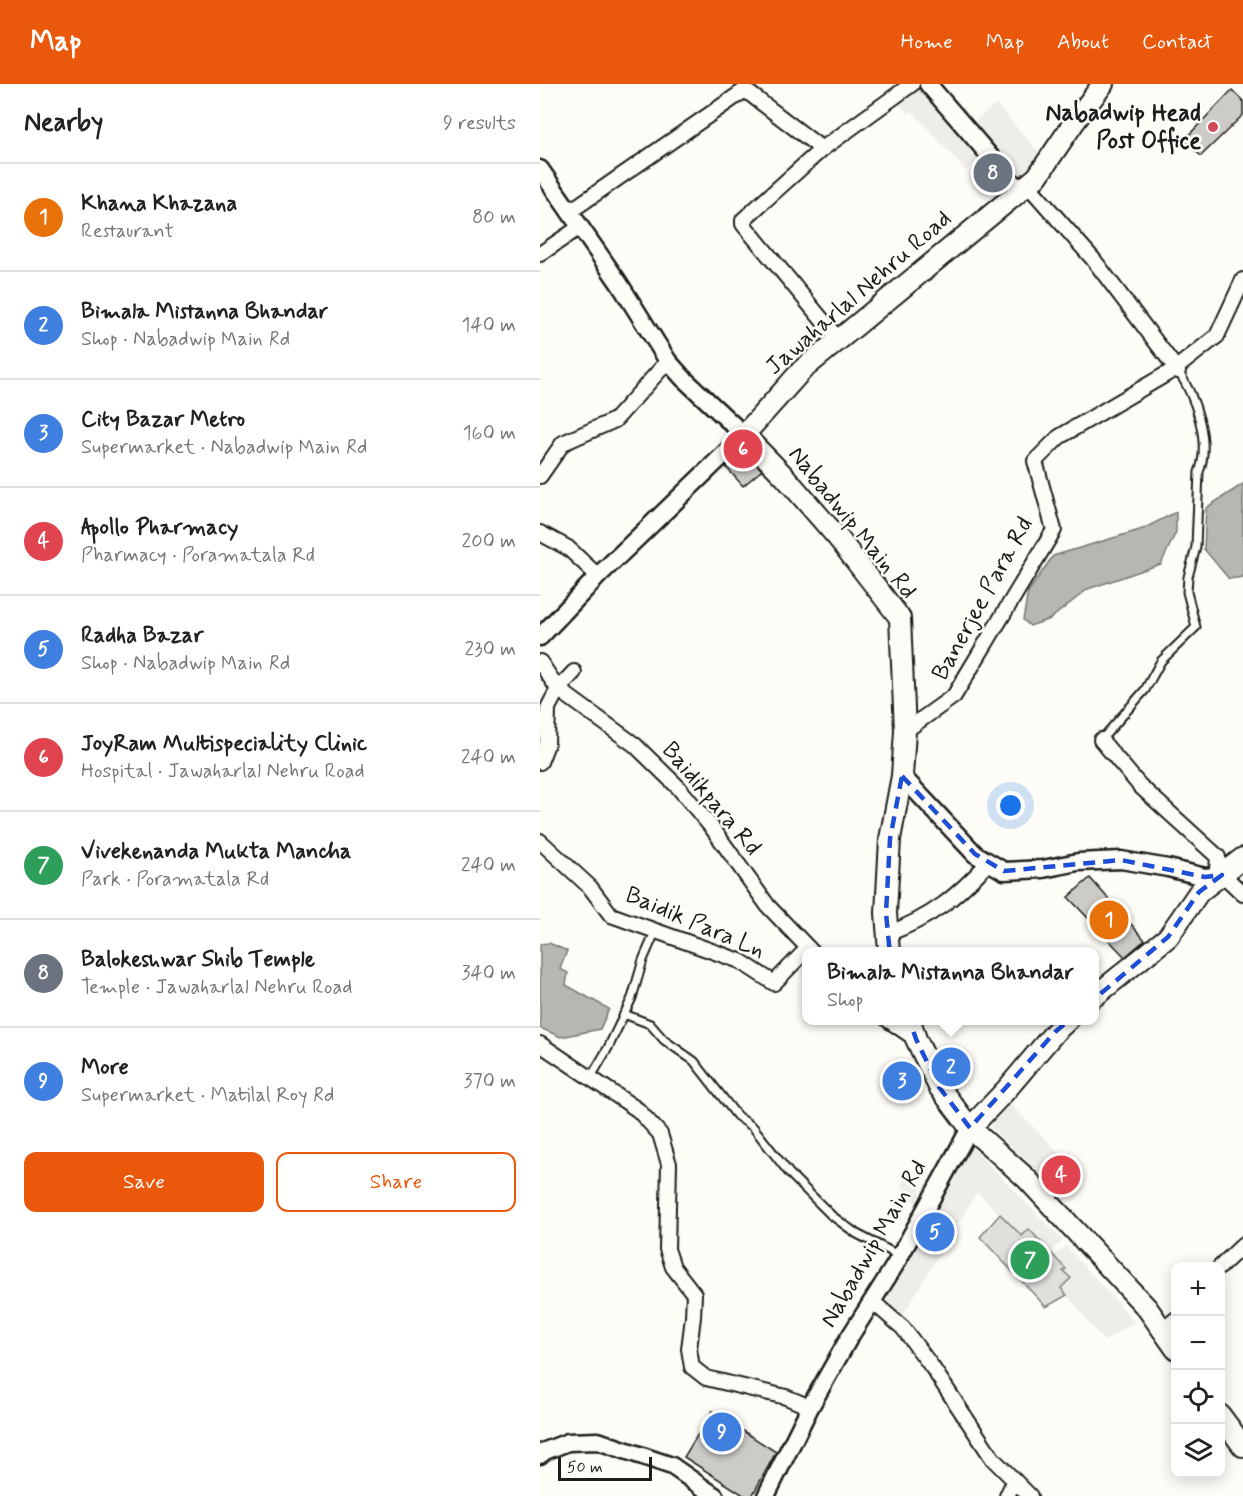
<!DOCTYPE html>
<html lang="en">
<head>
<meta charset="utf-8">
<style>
	:root { --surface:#fff; --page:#f6f6f6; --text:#222; --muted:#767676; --line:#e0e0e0; --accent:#ea580c }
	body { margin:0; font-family:Mynerve,sans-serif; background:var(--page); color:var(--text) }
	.controls { position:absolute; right:18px; bottom:18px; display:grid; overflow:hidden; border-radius:12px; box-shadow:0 3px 15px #0003 }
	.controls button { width:54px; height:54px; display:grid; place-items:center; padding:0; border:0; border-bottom:2px solid var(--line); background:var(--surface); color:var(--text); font:30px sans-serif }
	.scale { position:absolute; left:18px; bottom:15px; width:94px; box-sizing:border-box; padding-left:6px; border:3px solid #1c1c1c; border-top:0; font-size:16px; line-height:21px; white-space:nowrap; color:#1c1c1c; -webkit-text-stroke:4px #fdfcf7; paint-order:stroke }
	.you { position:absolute; left:471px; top:722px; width:21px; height:21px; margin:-15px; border:4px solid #fff; border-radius:50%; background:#1a73e8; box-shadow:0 0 0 9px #1a73e833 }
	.badge { display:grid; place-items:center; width:39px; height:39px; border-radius:50%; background:var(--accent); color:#fff; font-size:20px; font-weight:700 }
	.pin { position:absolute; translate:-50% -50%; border:3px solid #fff; box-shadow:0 2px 6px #0006 }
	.popup { position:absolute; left:262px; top:863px; width:297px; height:78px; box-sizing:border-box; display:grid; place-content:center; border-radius:12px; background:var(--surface); filter:drop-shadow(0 2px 4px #0005); font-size:20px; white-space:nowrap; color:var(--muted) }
	.popup b { font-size:22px; color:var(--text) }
	.popup::after { content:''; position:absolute; left:50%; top:100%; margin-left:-12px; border:12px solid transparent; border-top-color:var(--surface) }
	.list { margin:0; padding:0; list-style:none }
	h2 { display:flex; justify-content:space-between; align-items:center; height:78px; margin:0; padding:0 24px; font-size:26px }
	h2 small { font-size:20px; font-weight:400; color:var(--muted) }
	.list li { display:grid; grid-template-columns:39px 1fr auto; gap:18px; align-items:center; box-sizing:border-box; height:108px; padding:0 24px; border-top:2px solid var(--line) }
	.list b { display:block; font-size:22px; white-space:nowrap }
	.list p { margin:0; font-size:20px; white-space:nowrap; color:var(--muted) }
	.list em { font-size:20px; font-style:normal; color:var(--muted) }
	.actions { display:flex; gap:12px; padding:18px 24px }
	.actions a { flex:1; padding:14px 0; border:2px solid var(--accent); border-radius:12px; text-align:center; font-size:21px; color:var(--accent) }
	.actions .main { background:var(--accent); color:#fff }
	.icon { flex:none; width:33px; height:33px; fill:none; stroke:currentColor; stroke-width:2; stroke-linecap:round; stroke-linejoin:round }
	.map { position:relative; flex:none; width:703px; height:1412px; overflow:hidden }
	header { display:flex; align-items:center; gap:36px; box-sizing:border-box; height:84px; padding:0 30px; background:var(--accent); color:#fff }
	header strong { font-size:28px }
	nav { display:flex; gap:33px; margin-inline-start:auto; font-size:21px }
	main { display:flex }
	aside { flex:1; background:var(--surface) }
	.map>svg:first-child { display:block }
	.built { fill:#eeede9 }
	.green { fill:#e0dfdb; stroke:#7e7e7c; stroke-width:1.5 }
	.water { fill:#b7b6b2; stroke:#797876; stroke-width:1.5 }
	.building { fill:#cccbc8; stroke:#1c1c1c; stroke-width:1.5 }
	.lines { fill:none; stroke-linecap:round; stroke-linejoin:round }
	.service-casing { stroke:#1c1c1c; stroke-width:11 }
	.minor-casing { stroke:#1c1c1c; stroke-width:18 }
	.tertiary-casing { stroke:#1c1c1c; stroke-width:21 }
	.secondary-casing { stroke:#1c1c1c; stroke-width:24 }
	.service { stroke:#fdfcf7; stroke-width:7 }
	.minor { stroke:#fdfcf7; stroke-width:14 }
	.tertiary { stroke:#fdfcf7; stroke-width:16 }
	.secondary { stroke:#fdfcf7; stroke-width:20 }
	.marked { fill:none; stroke:#1d4ed8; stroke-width:4.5; stroke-dasharray:12 8; stroke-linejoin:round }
	.poi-dot { fill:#d1495b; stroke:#fdfcf7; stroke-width:2 }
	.labels { text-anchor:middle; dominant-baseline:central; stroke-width:5; stroke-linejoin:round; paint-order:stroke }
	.poi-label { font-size:24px; font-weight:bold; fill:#1c1c1c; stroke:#fdfcf7; text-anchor:end }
	.street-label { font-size:24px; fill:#1c1c1c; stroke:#fdfcf7 }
</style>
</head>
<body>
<header>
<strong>Map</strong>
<nav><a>Home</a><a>Map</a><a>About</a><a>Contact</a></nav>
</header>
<main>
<aside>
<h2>Nearby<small>9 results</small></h2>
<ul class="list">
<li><span class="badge" style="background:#e8710a">1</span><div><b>Khana Khazana</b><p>Restaurant</p></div><em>80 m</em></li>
<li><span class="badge" style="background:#3f7fe0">2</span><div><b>Bimala Mistanna Bhandar</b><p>Shop · Nabadwip Main Rd</p></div><em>140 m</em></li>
<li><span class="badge" style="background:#3f7fe0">3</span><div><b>City Bazar Metro</b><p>Supermarket · Nabadwip Main Rd</p></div><em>160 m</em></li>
<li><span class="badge" style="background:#e0444e">4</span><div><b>Apollo Pharmacy</b><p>Pharmacy · Poramatala Rd</p></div><em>200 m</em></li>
<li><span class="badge" style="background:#3f7fe0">5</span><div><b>Radha Bazar</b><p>Shop · Nabadwip Main Rd</p></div><em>230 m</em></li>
<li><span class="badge" style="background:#e0444e">6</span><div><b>JoyRam Multispeciality Clinic</b><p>Hospital · Jawaharlal Nehru Road</p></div><em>240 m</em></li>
<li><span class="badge" style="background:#2e9e5b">7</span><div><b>Vivekenanda Mukta Mancha</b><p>Park · Poramatala Rd</p></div><em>240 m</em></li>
<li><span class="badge" style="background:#6b7280">8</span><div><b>Balokeshwar Shib Temple</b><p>Temple · Jawaharlal Nehru Road</p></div><em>340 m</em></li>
<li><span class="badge" style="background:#3f7fe0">9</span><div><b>More</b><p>Supermarket · Matilal Roy Rd</p></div><em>370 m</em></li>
</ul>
<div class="actions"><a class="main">Save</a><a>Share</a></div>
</aside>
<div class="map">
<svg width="703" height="1412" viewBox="0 0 703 1412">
	<rect width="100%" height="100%" fill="#fdfcf7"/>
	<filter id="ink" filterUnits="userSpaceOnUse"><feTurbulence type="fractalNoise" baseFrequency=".0167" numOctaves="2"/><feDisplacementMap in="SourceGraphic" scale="12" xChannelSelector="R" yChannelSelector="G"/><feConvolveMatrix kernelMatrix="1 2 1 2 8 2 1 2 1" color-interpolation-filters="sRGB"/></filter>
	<g filter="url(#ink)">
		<g class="built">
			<polygon points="376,0 385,0 444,70 426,87 372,27 368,29 355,15"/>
			<polygon points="456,20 503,73 477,96 429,42"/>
			<polygon points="466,1016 540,1089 518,1112 446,1038"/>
			<polygon points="429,1060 523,1157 511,1167 490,1145 483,1152 437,1108 359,1237 337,1217"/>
			<polygon points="372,1093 383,1100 379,1107 387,1112 381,1122 361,1109 365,1104 361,1101 364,1096 369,1098"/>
			<polygon points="526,1162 595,1238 564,1257 521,1204 523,1186 526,1185 516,1170"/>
		</g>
		<polygon class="green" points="460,1130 482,1152 489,1145 526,1185 523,1187 531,1194 521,1204 527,1211 506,1223 440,1153"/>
		<g class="water">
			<polygon points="703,400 703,493 689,495 664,465 666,424"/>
			<polygon points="636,428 636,448 621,480 548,505 510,535 490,542 483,536 488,508 513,472 603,445"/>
			<polygon points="9,859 27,867 20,885 28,889 26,901 69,925 60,945 21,953 0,944 0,860"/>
		</g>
		<g class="building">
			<polygon points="692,6 703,17 703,31 661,72 644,56"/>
			<polygon points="203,367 222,386 203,402 186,383"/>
			<polygon points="550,794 605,856 585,873 528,813"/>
			<polygon points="527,1075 535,1084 515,1106 507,1098"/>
			<polygon points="172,1327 236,1368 212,1412 205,1412 144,1373"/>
		</g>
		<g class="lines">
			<defs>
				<g id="service">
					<path d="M 561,656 L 605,606 L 621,577 L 656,543 L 647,508 L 648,493 L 656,463 L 659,388 C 671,358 655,312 638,287"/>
					<polyline points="84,930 110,940 124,956 154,977 197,1032 213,1043 249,1089 291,1131 317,1150 360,1172"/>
					<polyline points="51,993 68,964 92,914 103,876 116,846"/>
				</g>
				<g id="minor">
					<polyline points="282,65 203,136 203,140 298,255"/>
					<polyline points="487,100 553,175 638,287"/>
					<polyline points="29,128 205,6 282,65 372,0"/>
					<polyline points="0,170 40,143"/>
					<polyline points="0,392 23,359 75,336 128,277"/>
					<polyline points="0,449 28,464 58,492"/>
					<polyline points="0,578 18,605 95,661 138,703 173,745 228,822 272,868"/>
					<polyline points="365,647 414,612 514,446 495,377 519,353 635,285 677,252 703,196"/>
					<polyline points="561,656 600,702 678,773 677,785 703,810"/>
					<polyline points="0,678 7,660 8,624 18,605 34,588"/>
					<polyline points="0,757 50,803 71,831 200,877 234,899 268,864"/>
					<path d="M 347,850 C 393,833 416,813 449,778"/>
					<polyline points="348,936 376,955"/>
					<polyline points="0,960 98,1026 120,1050 129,1080 127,1165 133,1183 154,1210 153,1233 149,1265 152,1283 166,1294 246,1313 270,1323"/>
					<polyline points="680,1183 703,1161"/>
					<polyline points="333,1218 363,1244 392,1283 453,1375 490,1412"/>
					<polyline points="623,1246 636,1235"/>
					<polyline points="467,1412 474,1397"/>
				</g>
				<g id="tertiary">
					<polyline points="388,0 479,106"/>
					<polyline points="0,85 79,199 128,277 143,294 204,351 58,492 0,553"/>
					<polyline points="362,692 435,770 464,787 503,785 538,778 581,776 628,784 665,793 682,791"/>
					<polyline points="0,1371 5,1367 28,1358 58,1357 132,1382 175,1412"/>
					<polyline points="226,1412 270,1323 309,1254 355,1181 430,1044"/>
				</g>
				<g id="secondary">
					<polyline points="349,868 346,829 350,755 362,692 365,647 360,534 298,454 245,393 204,351 262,286 497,93 535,37 563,0"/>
					<polyline points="555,912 628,853 659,808 703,774"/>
					<polyline points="370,936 376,955 399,1003 430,1044 486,1094 607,1224 636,1265"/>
					<polyline points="430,1044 467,1005 515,948 528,936"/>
					<polyline points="680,1331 703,1362"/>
				</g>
			</defs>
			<use href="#service" class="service-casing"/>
			<use href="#minor" class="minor-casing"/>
			<use href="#tertiary" class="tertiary-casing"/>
			<use href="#secondary" class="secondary-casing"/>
			<use href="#service" class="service"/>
			<use href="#minor" class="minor"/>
			<use href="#tertiary" class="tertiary"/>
			<use href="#secondary" class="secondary"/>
		</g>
	</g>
	<path class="marked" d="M 362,692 L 435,770 L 464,787 L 581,776 L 665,793 L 682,791 L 659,808 L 628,853 L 515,948 L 430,1044 L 399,1003 L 376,955 L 351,881 L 346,829 L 350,755 Z"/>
	<circle class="poi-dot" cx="673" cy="43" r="6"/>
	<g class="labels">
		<g class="poi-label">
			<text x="661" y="29">Nabadwip Head<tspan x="661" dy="28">Post Office</tspan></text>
		</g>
		<g class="street-label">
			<text transform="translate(319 209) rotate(-41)">Jawaharlal Nehru Road</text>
			<text transform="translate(312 439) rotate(51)">Nabadwip Main Rd</text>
			<text transform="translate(443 515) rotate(-61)">Banerjee Para Rd</text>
			<text transform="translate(171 715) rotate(50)">Baidikpara Rd</text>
			<text transform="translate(155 839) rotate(23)">Baidik Para Ln</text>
			<text transform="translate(334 1160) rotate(-60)">Nabadwip Main Rd</text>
		</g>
	</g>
</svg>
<div class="controls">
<button>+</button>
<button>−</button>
<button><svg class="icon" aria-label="locate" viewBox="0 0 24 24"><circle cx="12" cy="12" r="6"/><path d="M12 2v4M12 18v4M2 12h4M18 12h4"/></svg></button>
<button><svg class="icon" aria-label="layers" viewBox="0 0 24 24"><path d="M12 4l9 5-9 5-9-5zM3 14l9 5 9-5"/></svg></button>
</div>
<div class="scale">50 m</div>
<div class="you"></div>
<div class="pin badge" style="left:569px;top:836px;background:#e8710a">1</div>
<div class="pin badge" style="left:411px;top:983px;background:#3f7fe0">2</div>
<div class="popup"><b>Bimala Mistanna Bhandar</b>Shop</div>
<div class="pin badge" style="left:362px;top:997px;background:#3f7fe0">3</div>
<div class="pin badge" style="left:521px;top:1091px;background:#e0444e">4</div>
<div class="pin badge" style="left:395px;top:1148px;background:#3f7fe0">5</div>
<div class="pin badge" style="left:203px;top:365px;background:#e0444e">6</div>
<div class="pin badge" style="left:490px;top:1176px;background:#2e9e5b">7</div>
<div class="pin badge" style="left:453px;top:89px;background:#6b7280">8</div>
<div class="pin badge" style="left:182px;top:1348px;background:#3f7fe0">9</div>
</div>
</main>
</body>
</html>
